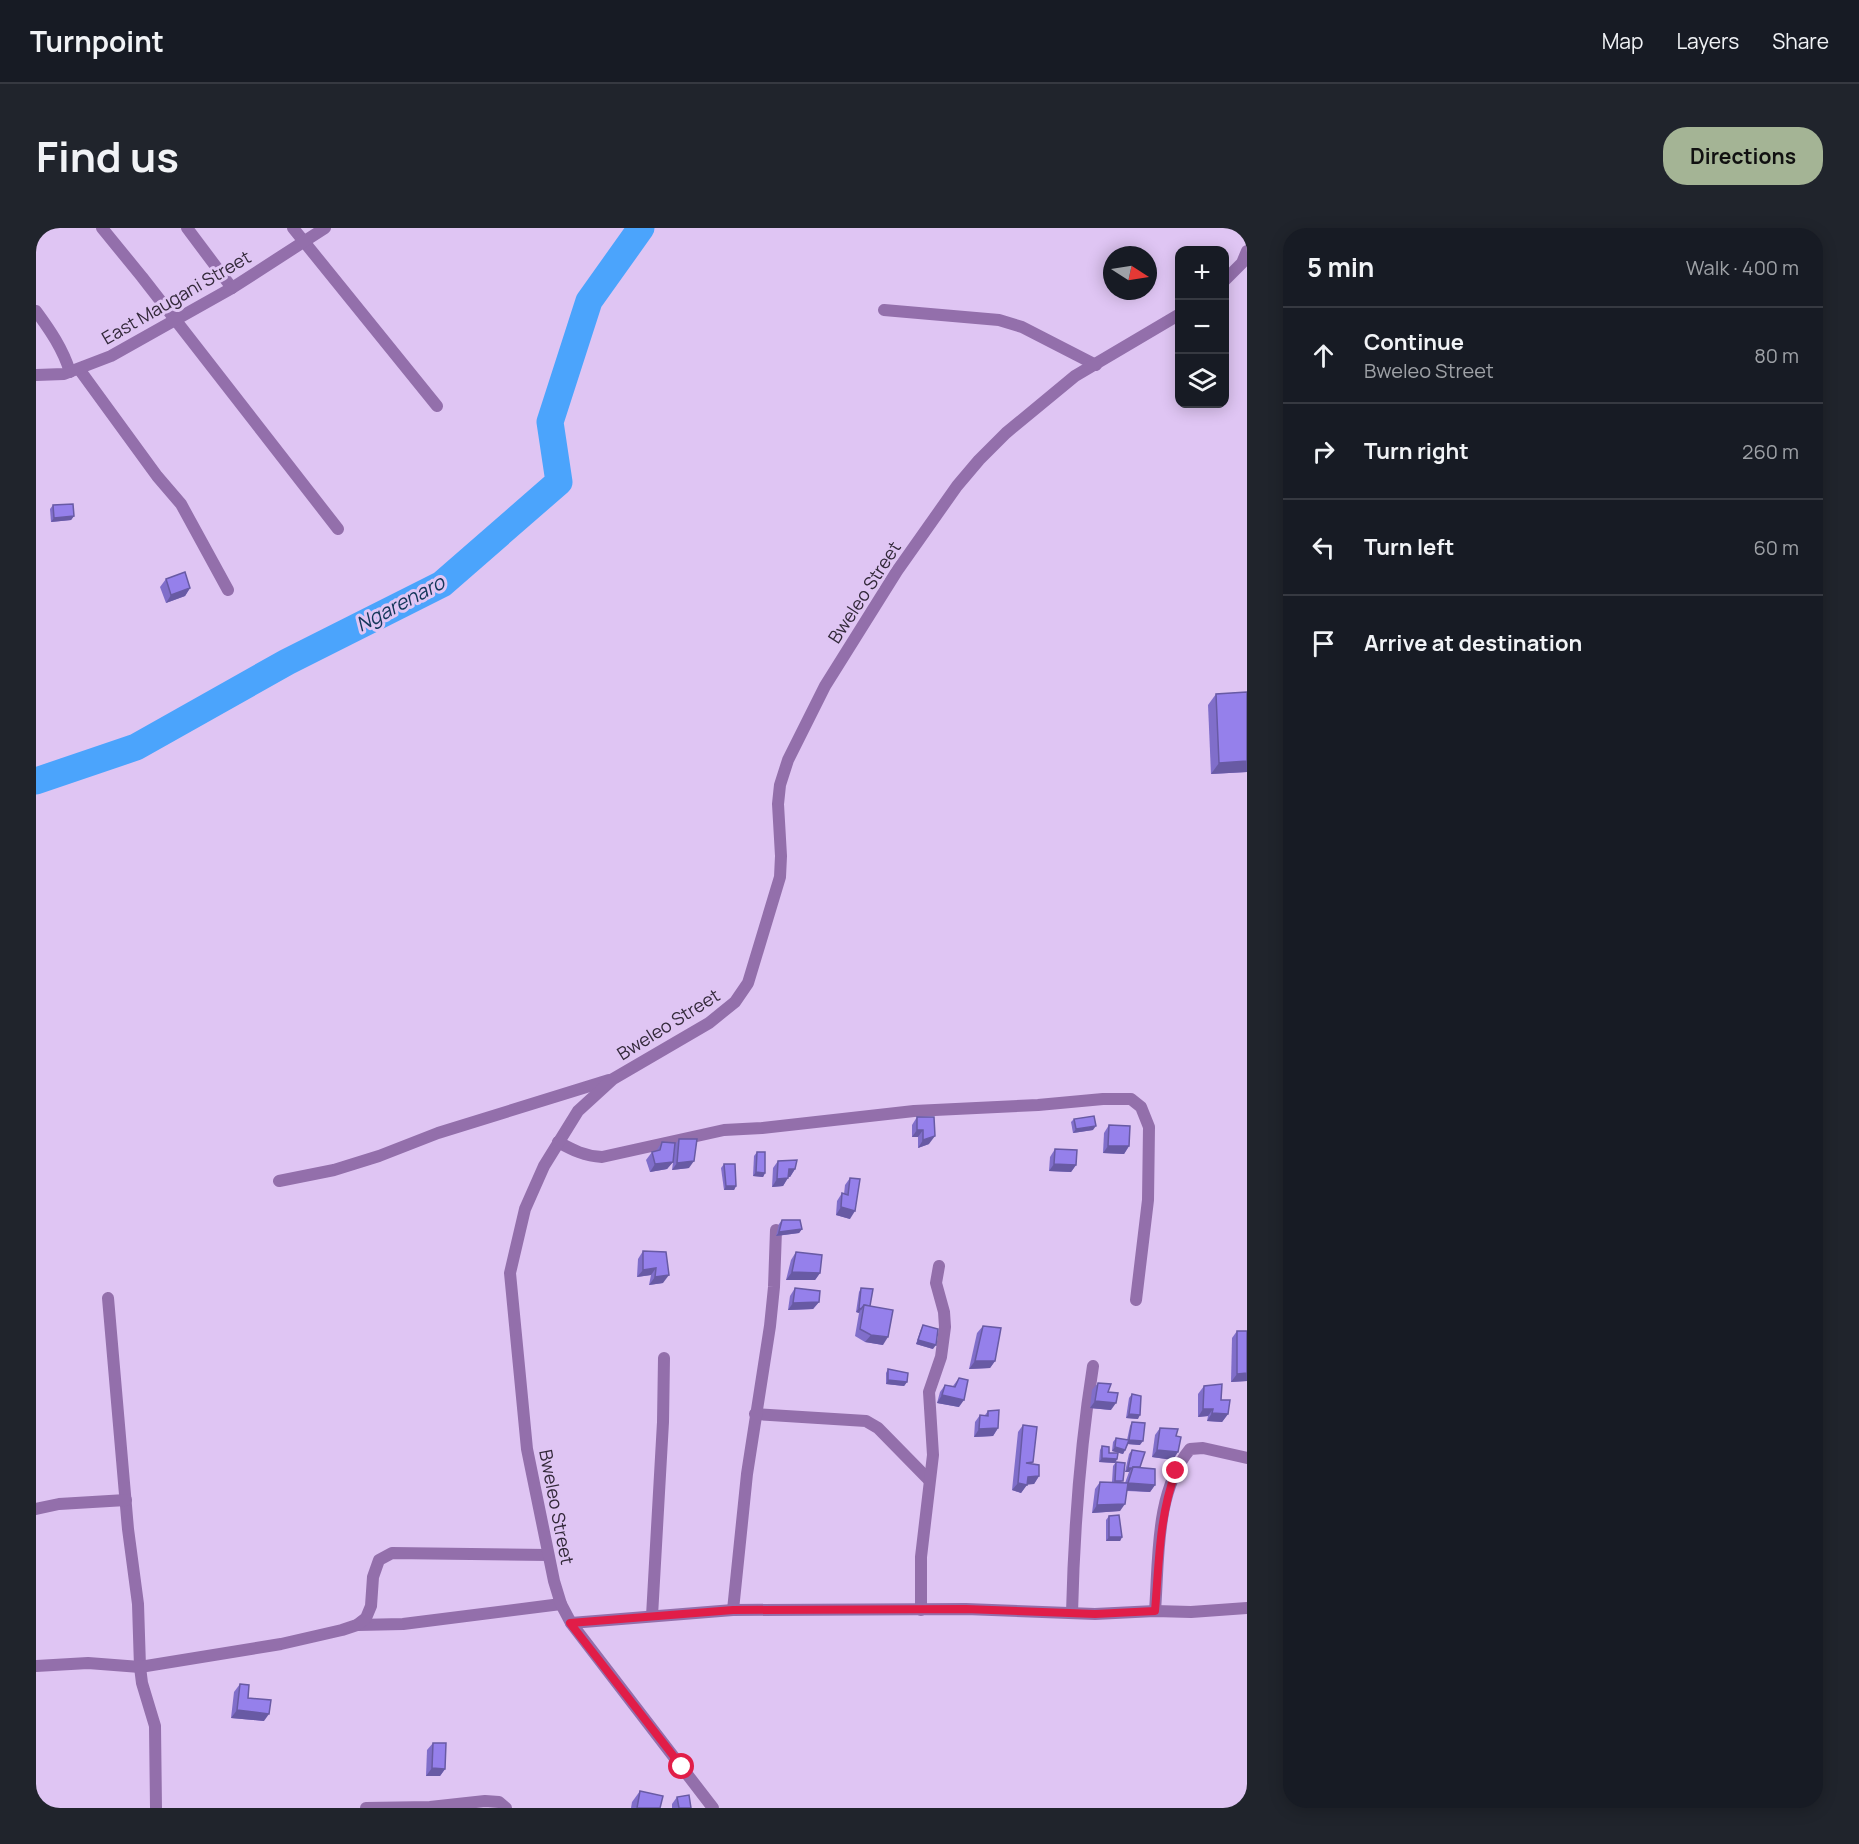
<!DOCTYPE html>
<html lang="en">
<head>
<meta charset="utf-8">
<style>
	:root { --surface:#171b24; --page:#20242c; --text:#f1f3f6; --muted:#9ea1a6; --line:#363941; --accent:#a4b495 }
	body { margin:0; font-family:Manrope,sans-serif; background:var(--page); color:var(--text) }
	.controls { position:absolute; right:18px; top:18px; display:grid; overflow:hidden; border-radius:12px; box-shadow:0 3px 15px #0003 }
	.controls button { width:54px; height:54px; display:grid; place-items:center; padding:0; border:0; border-bottom:2px solid var(--line); background:var(--surface); color:var(--text); font:30px sans-serif }
	.compass { position:absolute; left:1067px; top:18px; width:54px; height:54px; border-radius:50%; background:var(--surface); box-shadow:0 3px 15px #0003; rotate:102deg }
	.stop { position:absolute; width:18px; height:18px; margin:-14px; border:4px solid #e11d48; border-radius:50%; background:#fff }
	.stop.end { background:#e11d48; border-color:#fff; box-shadow:0 2px 6px #0008 }
	.list { margin:0; padding:0; list-style:none }
	h2 { display:flex; justify-content:space-between; align-items:center; height:78px; margin:0; padding:0 24px; font-size:26px }
	h2 small { font-size:20px; font-weight:400; color:var(--muted) }
	.list li { display:grid; grid-template-columns:39px 1fr auto; gap:18px; align-items:center; box-sizing:border-box; height:96px; padding:0 24px; border-top:2px solid var(--line) }
	.list b { display:block; font-size:22px; white-space:nowrap }
	.list p { margin:0; font-size:20px; white-space:nowrap; color:var(--muted) }
	.list em { font-size:20px; font-style:normal; color:var(--muted) }
	.icon { flex:none; width:33px; height:33px; fill:none; stroke:currentColor; stroke-width:2; stroke-linecap:round; stroke-linejoin:round }
	.map { position:relative; flex:none; width:1211px; height:1580px; overflow:hidden; border-radius:24px }
	header { display:flex; align-items:center; gap:36px; box-sizing:border-box; height:84px; padding:0 30px; background:var(--surface); border-bottom:2px solid var(--line) }
	header strong { font-size:28px }
	nav { display:flex; gap:33px; margin-inline-start:auto; font-size:21px }
	.intro { display:flex; align-items:center; justify-content:space-between; box-sizing:border-box; height:144px; padding:0 36px }
	h1 { margin:0; font-size:42px }
	.button { padding:15px 27px; border-radius:24px; background:var(--accent); color:#111; font-size:21px; font-weight:700 }
	main { display:flex; gap:36px; padding:0 36px }
	aside { flex:1; background:var(--surface); border-radius:24px; box-shadow:0 3px 15px #0003 }
	.map>svg:first-child { display:block }
	.lines { fill:none; stroke-linecap:round; stroke-linejoin:round }
	.river { stroke:#4ba4fc; stroke-width:27 }
	.minor { stroke:#936fab; stroke-width:12 }
	.wall { fill:#806eca }
	.shaded-wall { fill:#685aa4 }
	.building { fill:#9580eb; stroke:#685aa4; stroke-width:1.5 }
	.route { stroke:#e11d48; stroke-width:8 }
	.labels { text-anchor:middle; dominant-baseline:central; stroke-width:6; stroke-linejoin:round; paint-order:stroke }
	.street-label { font-size:18px; fill:#33293a; stroke:#dfc5f3 }
	.water-label { font-size:20px; font-style:italic; fill:#133659; stroke:#dfc5f3 }
</style>
</head>
<body>
<header>
<strong>Turnpoint</strong>
<nav><a>Map</a><a>Layers</a><a>Share</a></nav>
</header>
<div class="intro"><h1>Find us</h1><a class="button">Directions</a></div>
<main>
<div class="map">
<svg width="1211" height="1580" viewBox="0 0 1211 1580">
	<rect width="100%" height="100%" fill="#dfc5f3"/>
	<g class="lines">
		<polyline class="river" points="0,553 100,519 251,434 406,356 523,254 514,194 553,73 605,0"/>
		<g class="minor">
			<polyline points="66,0 106,49 302,301"/>
			<polyline points="151,0 196,60"/>
			<polyline points="257,0 401,178"/>
			<polyline points="1188,53 1206,35 1211,23"/>
			<polyline points="848,82 963,92 986,99 1060,137"/>
			<path d="M 0,83 C 14,102 27,121 34,144"/>
			<polyline points="43,141 121,248 145,276 192,362"/>
			<polyline points="0,147 28,146 75,128 196,60 289,0"/>
			<path d="M 522,914 C 537,922 548,928 566,929 L 688,902 L 726,900 L 878,883 L 1002,877 L 1067,871 L 1095,871 L 1105,879 L 1113,899 L 1112,972 L 1100,1072"/>
			<polyline points="243,953 298,942 343,928 402,905 573,852"/>
			<polyline points="72,1070 92,1301 102,1376 104,1439 106,1455 119,1498 120,1580"/>
			<polyline points="719,1186 830,1193 842,1200 893,1252"/>
			<polyline points="0,1281 23,1276 90,1272"/>
			<polyline points="697,1382 711,1246 734,1098 738,1059 740,1002"/>
			<polyline points="885,1382 885,1329 897,1227 893,1164 905,1129 909,1099 908,1084 900,1055 903,1038"/>
			<path d="M 1119,1383 C 1123,1330 1119,1264 1154,1221 L 1167,1220 L 1211,1230"/>
			<path d="M 1036,1385 C 1038,1303 1044,1220 1057,1138"/>
			<polyline points="616,1388 627,1194 628,1130"/>
			<polyline points="535,1395 697,1382 930,1381 1059,1386 1119,1383 1155,1384 1211,1380"/>
			<polyline points="321,1397 367,1396 525,1376"/>
			<polyline points="0,1438 52,1435 104,1439 245,1416 306,1402 321,1397 330,1390 335,1378 337,1349 343,1332 356,1325 512,1327"/>
			<polyline points="330,1580 394,1579 449,1573 463,1574 470,1580"/>
			<polyline points="677,1580 535,1395 525,1376 518,1353 491,1221 474,1045 489,981 508,938 542,883 577,851 673,795 699,774 712,755 744,649 745,628 742,576 744,557 752,532 789,458 861,343 921,258 943,232 970,205 1039,148 1144,86"/>
		</g>
	</g>
	<g class="wall">
		<polygon points="17,277 38,288 35,292 15,294 14,281"/>
		<polygon points="130,351 154,360 149,368 130,375 124,359"/>
		<polygon points="1211,464 1211,544 1175,546 1172,477 1180,466"/>
		<polygon points="881,889 893,916 882,920 882,909 876,909 876,897"/>
		<polygon points="1038,891 1057,902 1037,905 1035,894"/>
		<polygon points="1073,897 1093,918 1088,926 1067,925 1068,905"/>
		<polygon points="643,911 653,940 636,942 637,934 631,941 614,944 610,932 616,924 620,923 626,914 639,917"/>
		<polygon points="1019,921 1040,937 1035,944 1013,943 1014,929"/>
		<polygon points="721,924 729,945 727,949 717,948 718,928"/>
		<polygon points="742,933 759,941 754,949 752,949 747,958 736,959 737,940"/>
		<polygon points="688,936 700,958 698,962 688,962 685,940"/>
		<polygon points="814,950 814,991 800,987 801,973 806,965 808,966 809,957"/>
		<polygon points="746,992 766,1001 763,1005 740,1008 743,996"/>
		<polygon points="607,1023 630,1024 627,1055 613,1057 615,1047 601,1049 602,1031"/>
		<polygon points="760,1024 784,1045 779,1052 750,1052 755,1032"/>
		<polygon points="759,1060 783,1074 777,1081 752,1082 754,1068"/>
		<polygon points="825,1060 834,1078 847,1117 829,1114 819,1108 823,1085 820,1084 823,1064"/>
		<polygon points="887,1097 897,1121 880,1116 885,1101"/>
		<polygon points="947,1098 959,1133 954,1140 933,1141 941,1105"/>
		<polygon points="1201,1103 1211,1103 1211,1153 1195,1154 1196,1110"/>
		<polygon points="852,1141 871,1154 868,1158 850,1156 850,1145"/>
		<polygon points="923,1150 923,1179 901,1175 904,1164 909,1157 917,1158"/>
		<polygon points="1062,1155 1072,1164 1075,1182 1054,1180 1056,1162"/>
		<polygon points="1168,1158 1185,1172 1192,1186 1186,1194 1171,1193 1172,1188 1162,1189 1162,1166"/>
		<polygon points="1096,1166 1102,1191 1090,1190 1093,1170"/>
		<polygon points="952,1183 962,1200 957,1208 938,1209 939,1194 944,1187 949,1187"/>
		<polygon points="1096,1194 1104,1217 1092,1216 1087,1226 1076,1223 1077,1214 1080,1210 1091,1212 1094,1198"/>
		<polygon points="987,1197 997,1234 996,1236 1003,1248 998,1256 991,1256 985,1265 976,1262 982,1204"/>
		<polygon points="1124,1200 1140,1208 1137,1232 1116,1229 1119,1207"/>
		<polygon points="1066,1218 1081,1231 1079,1235 1063,1234 1064,1222"/>
		<polygon points="1096,1222 1104,1239 1119,1257 1114,1264 1091,1263 1084,1283 1056,1285 1059,1261 1064,1254 1076,1254 1077,1238 1080,1234 1086,1255 1089,1255 1093,1244 1089,1244 1093,1226"/>
		<polygon points="1073,1288 1086,1309 1084,1313 1070,1313 1070,1292"/>
		<polygon points="204,1456 212,1470 228,1493 195,1490 198,1464"/>
		<polygon points="397,1515 409,1541 404,1548 390,1548 391,1522"/>
		<polygon points="604,1563 624,1580 595,1580 596,1574"/>
		<polygon points="641,1569 655,1580 636,1580 636,1576"/>
	</g>
	<g class="shaded-wall">
		<polygon points="38,288 35,292 15,294 18,290"/>
		<polygon points="154,360 149,368 130,375 135,367"/>
		<polygon points="1211,533 1211,544 1175,546 1183,535"/>
		<polygon points="1060,898 1057,902 1037,905 1040,901"/>
		<polygon points="881,902 887,902 882,909 876,909"/>
		<polygon points="899,908 893,916 882,920 887,912"/>
		<polygon points="1072,918 1093,918 1088,926 1067,925"/>
		<polygon points="658,933 653,940 636,942 641,935"/>
		<polygon points="637,934 631,941 614,944 619,936"/>
		<polygon points="1018,936 1040,937 1035,944 1013,943"/>
		<polygon points="753,941 759,941 754,949 748,948"/>
		<polygon points="720,944 729,945 727,949 717,948"/>
		<polygon points="752,950 747,958 736,959 741,951"/>
		<polygon points="690,958 700,958 698,962 688,962"/>
		<polygon points="805,979 819,983 814,991 800,987"/>
		<polygon points="766,1001 763,1005 740,1008 743,1004"/>
		<polygon points="620,1040 615,1047 601,1049 607,1042"/>
		<polygon points="756,1044 784,1045 779,1052 750,1052"/>
		<polygon points="633,1047 627,1055 613,1057 619,1049"/>
		<polygon points="783,1074 777,1081 752,1082 757,1075"/>
		<polygon points="823,1080 825,1081 823,1085 820,1084"/>
		<polygon points="835,1107 852,1109 847,1117 829,1114"/>
		<polygon points="882,1112 900,1117 897,1121 880,1116"/>
		<polygon points="939,1133 959,1133 954,1140 933,1141"/>
		<polygon points="1211,1145 1211,1153 1195,1154 1201,1146"/>
		<polygon points="852,1152 871,1154 868,1158 850,1156"/>
		<polygon points="906,1167 928,1172 923,1179 901,1175"/>
		<polygon points="1059,1173 1080,1175 1075,1182 1054,1180"/>
		<polygon points="1167,1181 1177,1181 1172,1188 1162,1189"/>
		<polygon points="1176,1185 1192,1186 1186,1194 1171,1193"/>
		<polygon points="1093,1186 1104,1187 1102,1191 1090,1190"/>
		<polygon points="962,1200 957,1208 938,1209 943,1201"/>
		<polygon points="1093,1212 1107,1213 1104,1217 1091,1216"/>
		<polygon points="1079,1219 1089,1222 1087,1226 1076,1223"/>
		<polygon points="1121,1222 1142,1224 1137,1232 1116,1229"/>
		<polygon points="1066,1230 1081,1231 1079,1235 1063,1234"/>
		<polygon points="1092,1240 1096,1240 1093,1244 1089,1244"/>
		<polygon points="1003,1248 998,1256 989,1257 991,1257 985,1265 976,1262 982,1255 992,1249"/>
		<polygon points="1092,1255 1119,1257 1114,1264 1086,1262"/>
		<polygon points="1089,1276 1084,1283 1056,1285 1061,1277"/>
		<polygon points="1073,1309 1086,1309 1084,1313 1070,1313"/>
		<polygon points="201,1482 233,1486 228,1493 195,1490"/>
		<polygon points="396,1540 409,1541 404,1548 390,1548"/>
	</g>
	<g class="building">
		<polygon points="37,276 38,288 18,290 17,277"/>
		<polygon points="149,344 154,360 135,367 130,351"/>
		<polygon points="1211,464 1211,533 1183,535 1180,466"/>
		<polygon points="1058,888 1060,898 1040,901 1038,891"/>
		<polygon points="881,889 898,889 899,908 887,912 887,902 881,902"/>
		<polygon points="1073,897 1094,898 1093,918 1072,918"/>
		<polygon points="643,911 661,911 658,933 641,935"/>
		<polygon points="626,914 639,915 637,934 619,936 616,924 624,922"/>
		<polygon points="1019,921 1041,922 1040,937 1018,936"/>
		<polygon points="721,924 729,924 729,945 720,944"/>
		<polygon points="761,932 759,941 753,941 752,950 741,951 742,933"/>
		<polygon points="688,936 699,936 700,958 690,958"/>
		<polygon points="814,950 824,951 819,983 805,979 806,965 812,967"/>
		<polygon points="746,992 764,992 766,1001 743,1004"/>
		<polygon points="607,1023 630,1024 633,1047 619,1049 620,1040 607,1042"/>
		<polygon points="760,1024 786,1027 784,1045 756,1044"/>
		<polygon points="759,1060 784,1063 783,1074 757,1075"/>
		<polygon points="825,1060 837,1061 834,1078 828,1077 825,1081 823,1080"/>
		<polygon points="828,1077 857,1082 852,1109 835,1107 824,1101"/>
		<polygon points="887,1097 902,1101 900,1117 882,1112"/>
		<polygon points="947,1098 965,1100 959,1133 939,1133"/>
		<polygon points="1201,1103 1211,1103 1211,1145 1201,1146"/>
		<polygon points="852,1141 872,1145 871,1154 852,1152"/>
		<polygon points="923,1150 932,1152 928,1172 906,1167 909,1157 919,1159"/>
		<polygon points="1062,1155 1075,1156 1072,1164 1082,1165 1080,1175 1059,1173"/>
		<polygon points="1186,1156 1185,1172 1194,1172 1192,1186 1176,1185 1177,1181 1167,1181 1168,1158"/>
		<polygon points="1096,1166 1105,1168 1104,1187 1093,1186"/>
		<polygon points="963,1182 962,1200 943,1201 944,1187 952,1188 952,1183"/>
		<polygon points="1096,1194 1109,1195 1107,1213 1093,1212"/>
		<polygon points="987,1197 1001,1199 997,1234 990,1235 1003,1237 1003,1248 992,1249 991,1257 982,1255"/>
		<polygon points="1124,1200 1142,1201 1140,1208 1145,1209 1142,1224 1121,1222"/>
		<polygon points="1080,1210 1093,1212 1089,1222 1079,1219"/>
		<polygon points="1066,1218 1073,1219 1073,1225 1082,1225 1081,1231 1066,1230"/>
		<polygon points="1096,1222 1109,1224 1104,1239 1097,1239 1097,1240 1092,1240"/>
		<polygon points="1080,1234 1089,1235 1087,1253 1079,1253"/>
		<polygon points="1097,1239 1119,1241 1119,1257 1092,1255"/>
		<polygon points="1064,1254 1092,1255 1089,1276 1061,1277"/>
		<polygon points="1083,1287 1086,1309 1073,1309 1073,1288"/>
		<polygon points="204,1456 213,1457 212,1470 235,1472 233,1486 201,1482"/>
		<polygon points="397,1515 410,1515 409,1541 396,1540"/>
		<polygon points="604,1563 627,1568 624,1580 601,1580"/>
		<polygon points="653,1567 655,1580 643,1580 641,1569"/>
	</g>
	<g class="lines">
		<path class="route" d="M 646,1539 L 534,1395 L 697,1382 L 930,1381 L 1059,1386 L 1119,1383 C 1123,1336 1123,1288 1140,1243"/>
	</g>
	<g class="labels">
		<g class="street-label">
			<text transform="translate(140 69) rotate(-30)">East Maugani Street</text>
			<text transform="translate(828 364) rotate(-57)">Bweleo Street</text>
			<text transform="translate(632 796) rotate(-32)">Bweleo Street</text>
			<text transform="translate(521 1279) rotate(79)">Bweleo Street</text>
		</g>
		<g class="water-label">
			<text transform="translate(364 375) rotate(-28)">Ngarenaro</text>
		</g>
	</g>
</svg>
<div class="controls">
<button>+</button>
<button>−</button>
<button><svg class="icon" aria-label="layers" viewBox="0 0 24 24"><path d="M12 4l9 5-9 5-9-5zM3 14l9 5 9-5"/></svg></button>
</div>
<svg class="compass" viewBox="-18 -18 36 36"><path d="M0-13l5 13h-10z" fill="#e53935"/><path d="M0 13l5-13h-10z" fill="#9ea1a6"/></svg>
<div class="stop" style="left:646px;top:1539px"></div>
<div class="stop end" style="left:1140px;top:1243px"></div>
</div>
<aside>
<h2>5 min<small>Walk · 400 m</small></h2>
<ul class="list">
<li><svg class="icon" aria-label="ahead" viewBox="0 0 24 24"><path d="M12 20V5M6 11l6-6 6 6"/></svg><div><b>Continue</b><p>Bweleo Street</p></div><em>80 m</em></li>
<li><svg class="icon" aria-label="right" viewBox="0 0 24 24"><path d="M7 20v-9h11M14 6l5 5-5 5"/></svg><div><b>Turn right</b></div><em>260 m</em></li>
<li><svg class="icon" aria-label="left" viewBox="0 0 24 24"><path d="M17 20v-9H6M10 6l-5 5 5 5"/></svg><div><b>Turn left</b></div><em>60 m</em></li>
<li><svg class="icon" aria-label="arrive" viewBox="0 0 24 24"><path d="M6 21V4h12l-3 4 3 4H6"/></svg><div><b>Arrive at destination</b></div></li>
</ul>
</aside>
</main>
</body>
</html>
